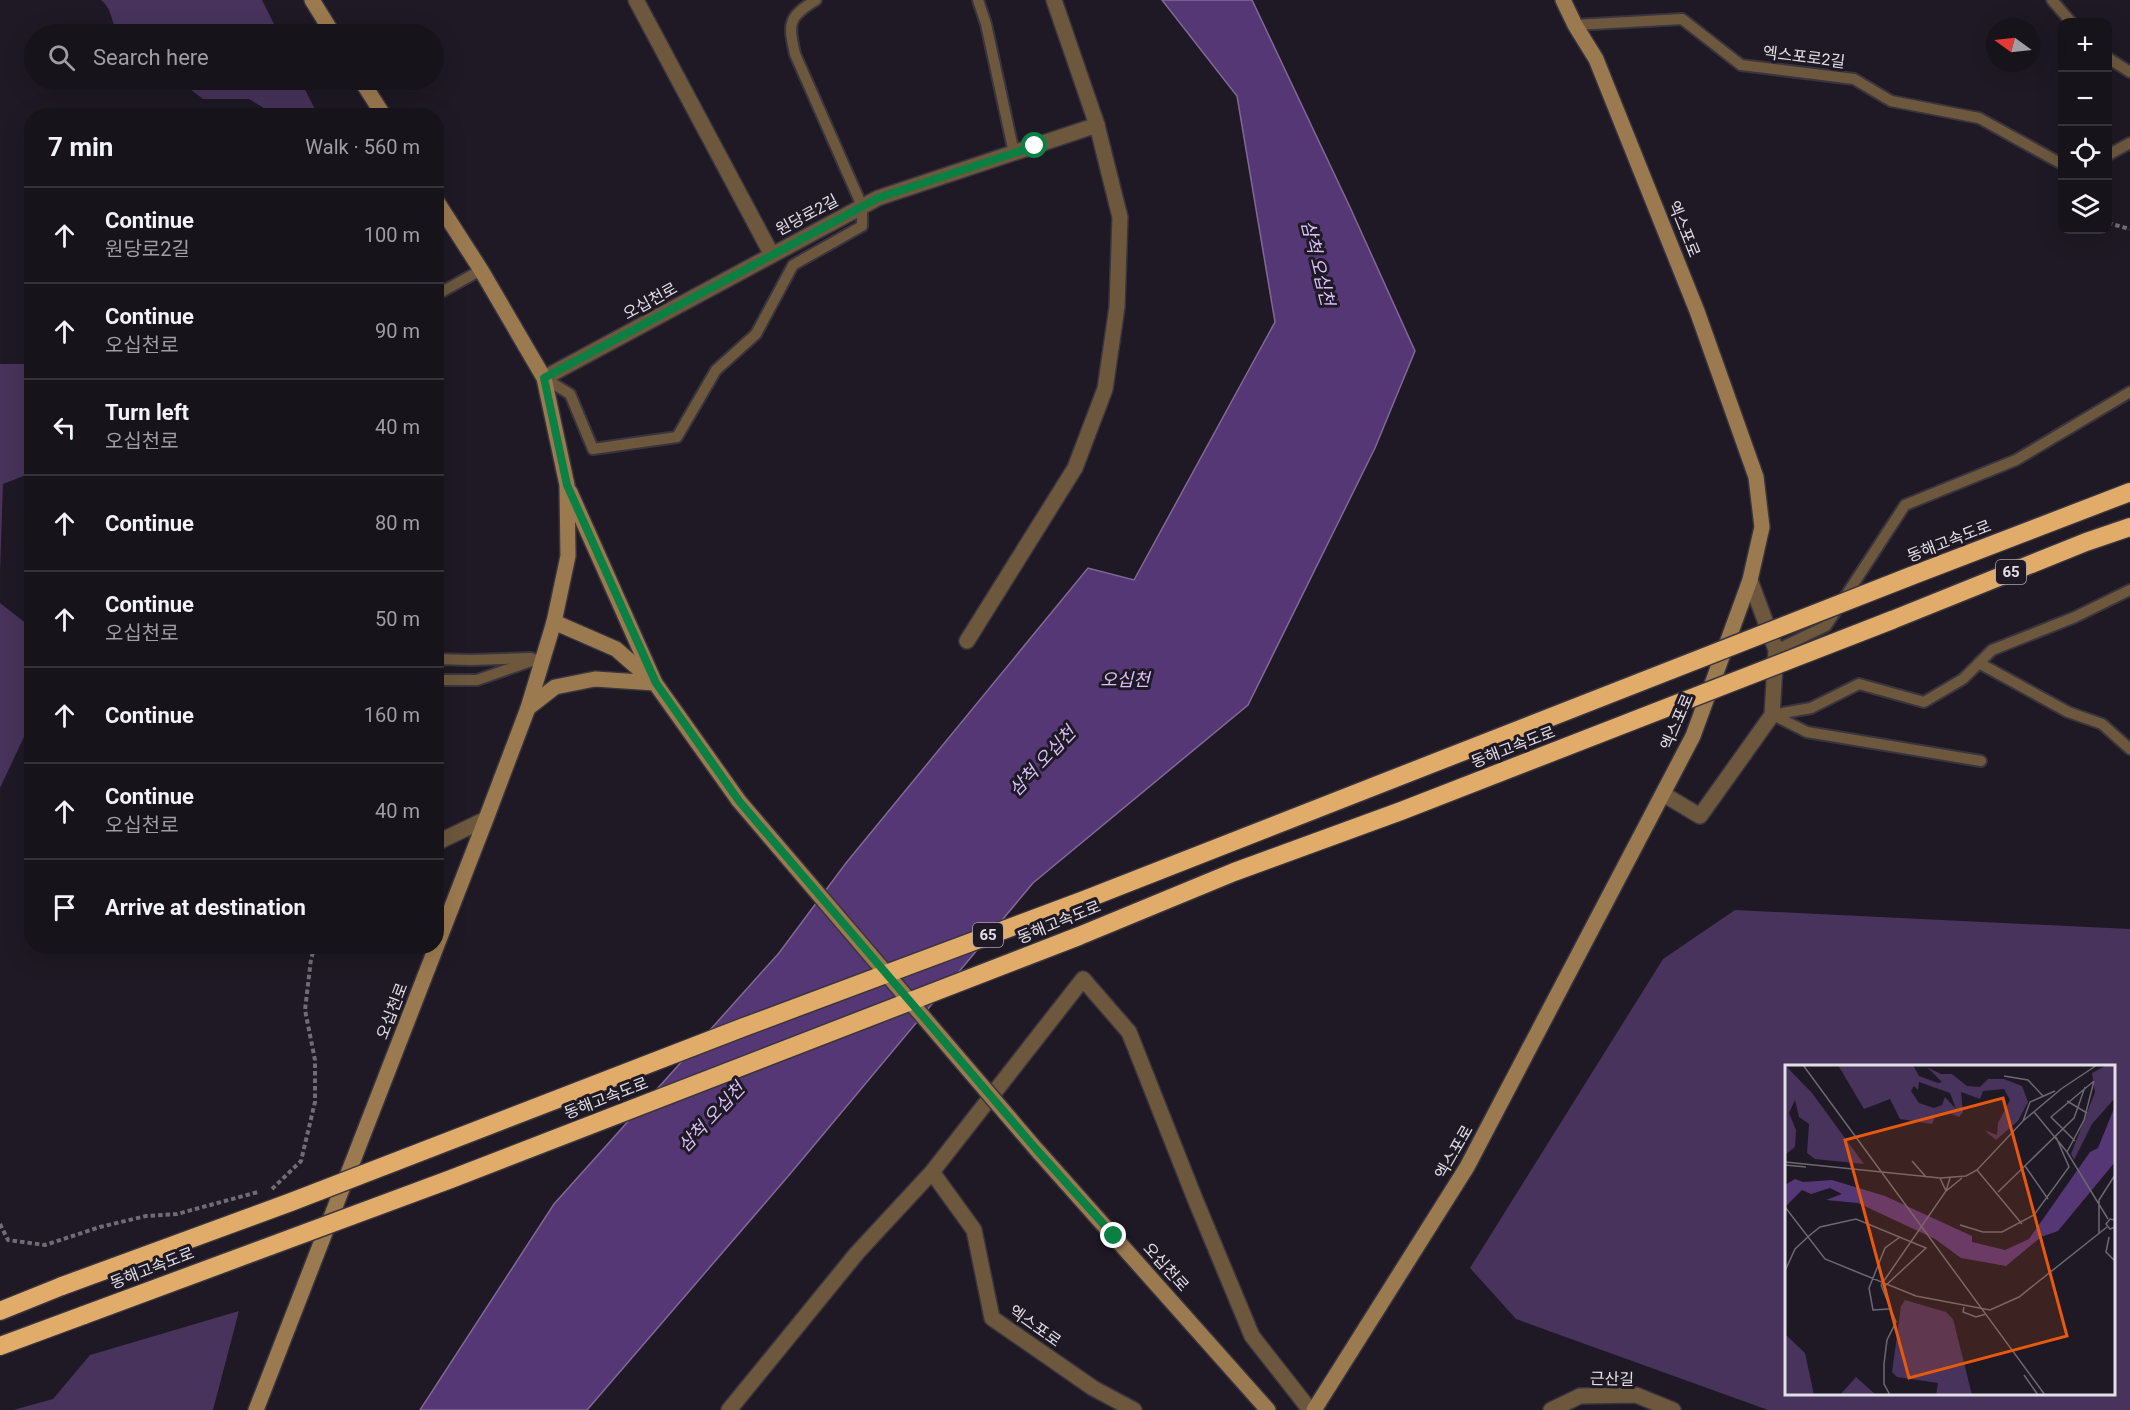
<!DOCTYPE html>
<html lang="en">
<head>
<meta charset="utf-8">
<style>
	:root { --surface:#16131b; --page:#232028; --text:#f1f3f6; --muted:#9e9ea3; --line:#35323a }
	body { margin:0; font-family:Roboto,"Noto Sans KR",sans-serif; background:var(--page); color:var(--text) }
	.controls { position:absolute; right:18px; top:18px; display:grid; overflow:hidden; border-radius:12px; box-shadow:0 6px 24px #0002 }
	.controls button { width:54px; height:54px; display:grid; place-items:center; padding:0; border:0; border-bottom:2px solid var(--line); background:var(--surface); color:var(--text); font:30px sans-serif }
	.compass { position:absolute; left:1986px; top:18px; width:54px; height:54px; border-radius:50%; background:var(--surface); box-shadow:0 6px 24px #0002; rotate:285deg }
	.stop { position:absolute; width:18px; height:18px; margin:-14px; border:4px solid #0b8043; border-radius:50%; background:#fff }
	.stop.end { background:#0b8043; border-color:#fff; box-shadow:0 2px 6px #0008 }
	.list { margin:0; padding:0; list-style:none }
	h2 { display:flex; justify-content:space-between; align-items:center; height:78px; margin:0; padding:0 24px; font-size:26px }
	h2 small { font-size:20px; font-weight:400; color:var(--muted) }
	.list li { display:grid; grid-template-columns:39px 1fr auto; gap:18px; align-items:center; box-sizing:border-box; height:96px; padding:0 24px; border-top:2px solid var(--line) }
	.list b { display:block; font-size:22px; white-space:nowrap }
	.list p { margin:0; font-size:20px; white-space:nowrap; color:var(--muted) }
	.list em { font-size:20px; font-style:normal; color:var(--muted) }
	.icon { flex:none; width:33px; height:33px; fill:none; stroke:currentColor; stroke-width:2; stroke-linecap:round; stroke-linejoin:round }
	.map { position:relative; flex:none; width:2130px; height:1410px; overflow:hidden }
	.search { position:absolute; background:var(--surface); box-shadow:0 6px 24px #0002; left:24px; top:24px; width:420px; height:66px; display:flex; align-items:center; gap:15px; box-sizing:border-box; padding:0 21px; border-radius:33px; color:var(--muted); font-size:22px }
	.panel { position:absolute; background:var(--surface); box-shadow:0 6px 24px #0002; left:24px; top:108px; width:420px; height:846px; border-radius:24px }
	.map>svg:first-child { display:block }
	.green { fill:#47335b; fill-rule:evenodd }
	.water { fill:#563775; stroke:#806997; stroke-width:1.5 }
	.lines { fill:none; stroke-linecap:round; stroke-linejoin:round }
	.lane-casing { stroke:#39353f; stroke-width:14 }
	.street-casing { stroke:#39353f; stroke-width:18 }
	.secondary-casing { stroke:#39353f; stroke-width:18 }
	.highway-casing { stroke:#39353f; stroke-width:21 }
	.path { stroke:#706c76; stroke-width:4; stroke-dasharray:4.5 3; stroke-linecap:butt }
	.lane { stroke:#6d583e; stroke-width:10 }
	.street { stroke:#6d583e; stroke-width:15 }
	.secondary { stroke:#9c7a50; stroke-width:15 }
	.highway { stroke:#e1ab69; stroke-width:18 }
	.secondary-bridge-casing { stroke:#39353f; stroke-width:18; stroke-linecap:butt }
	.highway-bridge-casing { stroke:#39353f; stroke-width:21; stroke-linecap:butt }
	.secondary-bridge { stroke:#9c7a50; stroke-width:15 }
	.highway-bridge { stroke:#e1ab69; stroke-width:18 }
	.route { stroke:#0b8043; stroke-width:8 }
	.labels { text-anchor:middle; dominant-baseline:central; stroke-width:6; stroke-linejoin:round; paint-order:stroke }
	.shield { fill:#1e1924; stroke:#a7a4ac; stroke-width:1.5 }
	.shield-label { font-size:15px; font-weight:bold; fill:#e2dfe7 }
	.street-label { font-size:16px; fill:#e2dfe7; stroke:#1e1924 }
	.water-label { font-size:18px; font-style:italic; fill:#dbc2fa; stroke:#1e1924 }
	.inset-road { fill:none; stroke:#6c6872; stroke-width:1.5 }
	.view { fill:#e8590c; fill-opacity:0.15; stroke:#e8590c; stroke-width:3 }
	.inset-edge { fill:none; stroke:#e2dfe7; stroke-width:3 }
</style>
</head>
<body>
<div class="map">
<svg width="2130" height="1410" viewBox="0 0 2130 1410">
	<rect width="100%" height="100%" fill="#1e1924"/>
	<g class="green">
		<path d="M 101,0 L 262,0 L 279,34 L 120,34 C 110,25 114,10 101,0 Z"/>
		<polygon points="178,80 300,80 318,115 275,115 249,99 203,99"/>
		<polygon points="0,364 27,364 32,369 31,473 3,484 0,573"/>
		<polygon points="0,603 32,628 31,722 0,788"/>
		<path d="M 1735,910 L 2130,929 L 2130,1410 L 1768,1410 L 1516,1319 L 1470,1268 L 1663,959 ZM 2114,1066 L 2114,1394 L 1786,1394 L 1786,1066 Z"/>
		<polygon points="239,1311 213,1410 13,1410 53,1399 90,1355"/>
	</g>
	<polygon class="water" points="1162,0 1252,0 1349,205 1415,351 1375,448 1248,705 1033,883 790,1174 587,1410 420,1410 554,1204 779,953 846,863 1088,568 1134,580 1275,322 1237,96"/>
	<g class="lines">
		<defs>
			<g id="lane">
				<polyline points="978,0 986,24 1014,153"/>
				<polyline points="2052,0 2071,22"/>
				<polyline points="1575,25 1682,19 1741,65 1854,79 1891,101 1979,118 2062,164"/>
				<polyline points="2108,58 2130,72"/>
				<polyline points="2108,155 2130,143"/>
				<polyline points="436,295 481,270"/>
				<path d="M 544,378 L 570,394 L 593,449 L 677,437 L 716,370 L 756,334 L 793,265 L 862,226 L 862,206 L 795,54 C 788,23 788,17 816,0"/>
				<polyline points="1776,650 1826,626 1905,505 2016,460 2130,392"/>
				<polyline points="436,659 471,660 531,658"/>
				<polyline points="1979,663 2068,712 2102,724 2130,749"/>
				<polyline points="436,680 477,680 543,657"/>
				<polyline points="1772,715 1811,708 1859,684 1924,702 1963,679 1992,650 2075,617 2130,590"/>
				<polyline points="1773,715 1807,732 1981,761"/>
			</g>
			<g id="street">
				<polyline points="636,0 772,255"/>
				<polyline points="544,378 878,198 1097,125"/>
				<polyline points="967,641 1075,468 1105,389 1117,307 1120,217 1097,125 1054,0"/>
				<polyline points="1663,794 1700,816 1772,715 1776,650 1750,580"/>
				<polyline points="436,843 486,819"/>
				<polyline points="932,1172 974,1230 992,1318 1093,1388 1134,1410"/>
				<polyline points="729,1410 857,1253 932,1172 1083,979 1129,1032 1195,1199 1252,1336 1310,1410"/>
				<polyline points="1551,1410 1580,1396 1636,1395 1673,1410"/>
			</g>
			<g id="secondary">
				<polyline points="312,0 333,34"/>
				<polyline points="361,80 384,116"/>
				<polyline points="554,622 616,649 655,683 739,801"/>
				<polyline points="528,708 555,687 595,679 655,683 570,492"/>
				<polyline points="1036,1149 1268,1410"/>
				<polyline points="256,1410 486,819 528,708 554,622 568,556 567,485 544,378 481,270 436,200"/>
				<polyline points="1314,1410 1467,1167 1693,736 1750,580 1762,527 1756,477 1697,311 1596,59 1575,25 1563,0"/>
			</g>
			<g id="highway">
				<polyline points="1911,576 2130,492"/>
				<polyline points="1892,620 2086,542 2130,527"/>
				<polyline points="0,1311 62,1286"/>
				<polyline points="0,1346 84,1315"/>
			</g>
		</defs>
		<use href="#lane" class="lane-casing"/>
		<use href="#street" class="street-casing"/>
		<use href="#secondary" class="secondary-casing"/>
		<use href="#highway" class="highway-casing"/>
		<g class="path">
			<polyline points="2108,223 2130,229"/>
			<polyline points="272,1189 301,1161 315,1102 315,1060 305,1010 311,959 315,946"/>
			<polyline points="0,1224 8,1240 45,1245 100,1227 146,1216 177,1214 258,1192"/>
		</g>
		<use href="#lane" class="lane"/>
		<use href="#street" class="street"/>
		<use href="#secondary" class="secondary"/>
		<use href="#highway" class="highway"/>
		<defs>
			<polyline id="secondary-bridge" points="739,801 1036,1149"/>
			<g id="highway-bridge">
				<polyline points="62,1286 291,1202 744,1027 1084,900 1911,576"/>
				<polyline points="84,1315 451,1179 1079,936 1234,872 1401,811 1892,620"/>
			</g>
		</defs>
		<use href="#secondary-bridge" class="secondary-bridge-casing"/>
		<use href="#highway-bridge" class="highway-bridge-casing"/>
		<use href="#secondary-bridge" class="secondary-bridge"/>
		<use href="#highway-bridge" class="highway-bridge"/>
	</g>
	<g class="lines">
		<polyline class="route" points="1035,146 878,198 544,378 567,485 656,683 739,801 1036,1149 1114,1236"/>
	</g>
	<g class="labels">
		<g class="shield">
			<rect x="1996" y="560" width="30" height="24" rx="4.5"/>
			<rect x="973" y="923" width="30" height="24" rx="4.5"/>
		</g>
		<g class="shield-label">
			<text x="2011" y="572">65</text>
			<text x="988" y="935">65</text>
		</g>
		<g class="street-label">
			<text transform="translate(1804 57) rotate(7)">엑스포로2길</text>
			<text transform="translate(807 215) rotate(-28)">원당로2길</text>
			<text transform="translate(1684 229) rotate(68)">엑스포로</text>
			<text transform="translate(650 301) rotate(-29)">오십천로</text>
			<text transform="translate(1949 541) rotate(-21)">동해고속도로</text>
			<text transform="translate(1677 722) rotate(-67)">엑스포로</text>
			<text transform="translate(1513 747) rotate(-21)">동해고속도로</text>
			<text transform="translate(1059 922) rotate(-22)">동해고속도로</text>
			<text transform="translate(392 1011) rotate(-69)">오십천로</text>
			<text transform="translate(606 1098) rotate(-21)">동해고속도로</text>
			<text transform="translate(1454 1152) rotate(-60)">엑스포로</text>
			<text transform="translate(1166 1267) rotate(48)">오십천로</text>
			<text transform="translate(152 1268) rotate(-21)">동해고속도로</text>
			<text transform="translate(1035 1326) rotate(35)">엑스포로</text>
			<text transform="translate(1612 1379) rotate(1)">근산길</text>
		</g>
		<g class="water-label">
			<text transform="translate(1318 263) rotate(76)">삼척 오십천</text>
			<text x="1125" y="679">오십천</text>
			<text transform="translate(1042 761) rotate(-47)">삼척 오십천</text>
			<text transform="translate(711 1117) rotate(-47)">삼척 오십천</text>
		</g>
	</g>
	<g transform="translate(1785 1065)">
		<rect width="330" height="330" fill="#1e1924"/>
		<path d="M 0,0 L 27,28 L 79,99 L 30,94 L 22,88 L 24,59 L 14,52 L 10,35 L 4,48 L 11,65 L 10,82 L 0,90 ZM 128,0 L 134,11 L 153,18 L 157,17 L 142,2 L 156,9 L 167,9 L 182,21 L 195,22 L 203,14 L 219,14 L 237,21 L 243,37 L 233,56 L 211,75 L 199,65 L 212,70 L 213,58 L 225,35 L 219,24 L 198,26 L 195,34 L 176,27 L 178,47 L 174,52 L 164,48 L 151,50 L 147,59 L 115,54 L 105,34 L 79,44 L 53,0 ZM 134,17 L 165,28 L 171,44 L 160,32 L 157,40 L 149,43 L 134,38 L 126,26 L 129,21 L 133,25 ZM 322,0 L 330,0 L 330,33 L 307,59 L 289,95 L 286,89 L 310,27 L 307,8 ZM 120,235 L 161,247 L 168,254 L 187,330 L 151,330 L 153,318 L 112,312 L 107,307 L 116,241 ZM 0,269 L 20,288 L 29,330 L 0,330 ZM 71,312 L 90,329 L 90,330 L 55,330 Z" fill="#47335b" fill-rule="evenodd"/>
		<path d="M 330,41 L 330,97 L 273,166 L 256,172 L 221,201 L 176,193 L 150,174 L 73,138 L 41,135 L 57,129 L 45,123 L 26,129 L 17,125 L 0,142 L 0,120 L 10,114 L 18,117 L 47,115 L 100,131 L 187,171 L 187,177 L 220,185 L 244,174 L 305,87 L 313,83 Z" fill="#563775"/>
		<path class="inset-road" d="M 18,0 L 260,330M 219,11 L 243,15 L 258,31M 282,36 L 302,48M 249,47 L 282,87 L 323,154M 238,56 L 245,37 L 270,26M 290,76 L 266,52 L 309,16M 282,87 L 299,55 L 309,16M 127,96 L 141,112M 0,97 L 155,113 L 181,111 L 192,105 L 238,56 L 276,24 L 312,0M 0,100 L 21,102M 240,101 L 263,134M 192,105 L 237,159M 155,113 L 161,126 L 177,113M 213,127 L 289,53 L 300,22M 0,142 L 40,194 L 131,231 L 205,245 L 234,232 L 322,162M 330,155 L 325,154 L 321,159 L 325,164 L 330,162M 175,160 L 198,167 L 217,167 L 249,150 L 284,102 L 271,72M 314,168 L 314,135 L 330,110M 324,172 L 321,187 L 330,196M 0,206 L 10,184 L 25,170 L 35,162 L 71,154 L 141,183 L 99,222M 96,220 L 161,126 L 165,113M 96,220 L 111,257 L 102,275 L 99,299 L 99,319 L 105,330M 179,242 L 178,247 L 191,252 L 201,249M 104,244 L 88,245 L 84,223 L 100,183 L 115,172M 239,310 L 253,330"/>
		<path class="view" d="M 218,33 L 282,271 L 124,313 L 60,75 Z"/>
		<rect width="330" height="330" class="inset-edge"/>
	</g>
</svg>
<div class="controls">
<button>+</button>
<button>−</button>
<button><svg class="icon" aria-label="locate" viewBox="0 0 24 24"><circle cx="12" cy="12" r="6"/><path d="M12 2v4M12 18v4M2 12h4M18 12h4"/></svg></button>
<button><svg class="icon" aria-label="layers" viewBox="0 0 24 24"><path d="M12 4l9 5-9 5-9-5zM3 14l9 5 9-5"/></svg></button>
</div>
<svg class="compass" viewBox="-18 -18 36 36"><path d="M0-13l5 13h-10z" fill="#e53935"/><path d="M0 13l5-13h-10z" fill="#9e9ea3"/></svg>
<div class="stop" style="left:1035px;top:146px"></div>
<div class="stop end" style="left:1114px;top:1236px"></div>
<div class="search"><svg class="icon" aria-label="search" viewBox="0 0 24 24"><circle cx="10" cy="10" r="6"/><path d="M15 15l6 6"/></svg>Search here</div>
<section class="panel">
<h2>7 min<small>Walk · 560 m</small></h2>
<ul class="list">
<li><svg class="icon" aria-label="ahead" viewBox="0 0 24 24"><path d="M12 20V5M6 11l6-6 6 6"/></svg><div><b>Continue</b><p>원당로2길</p></div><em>100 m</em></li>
<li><svg class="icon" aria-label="ahead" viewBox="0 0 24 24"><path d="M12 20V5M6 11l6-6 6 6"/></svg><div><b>Continue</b><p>오십천로</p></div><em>90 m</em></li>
<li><svg class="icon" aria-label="left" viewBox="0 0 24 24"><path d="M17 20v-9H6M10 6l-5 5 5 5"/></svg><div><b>Turn left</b><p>오십천로</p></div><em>40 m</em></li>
<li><svg class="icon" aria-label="ahead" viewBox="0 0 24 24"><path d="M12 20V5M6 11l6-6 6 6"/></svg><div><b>Continue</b></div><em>80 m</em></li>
<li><svg class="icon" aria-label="ahead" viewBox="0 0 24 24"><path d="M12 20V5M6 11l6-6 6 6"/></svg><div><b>Continue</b><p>오십천로</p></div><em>50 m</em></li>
<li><svg class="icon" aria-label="ahead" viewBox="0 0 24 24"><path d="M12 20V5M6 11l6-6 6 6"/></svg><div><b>Continue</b></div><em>160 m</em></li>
<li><svg class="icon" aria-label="ahead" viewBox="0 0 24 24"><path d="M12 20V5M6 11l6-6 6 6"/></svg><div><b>Continue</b><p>오십천로</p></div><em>40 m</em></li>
<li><svg class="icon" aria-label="arrive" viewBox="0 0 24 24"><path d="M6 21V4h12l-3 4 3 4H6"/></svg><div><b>Arrive at destination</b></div></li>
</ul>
</section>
</div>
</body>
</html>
